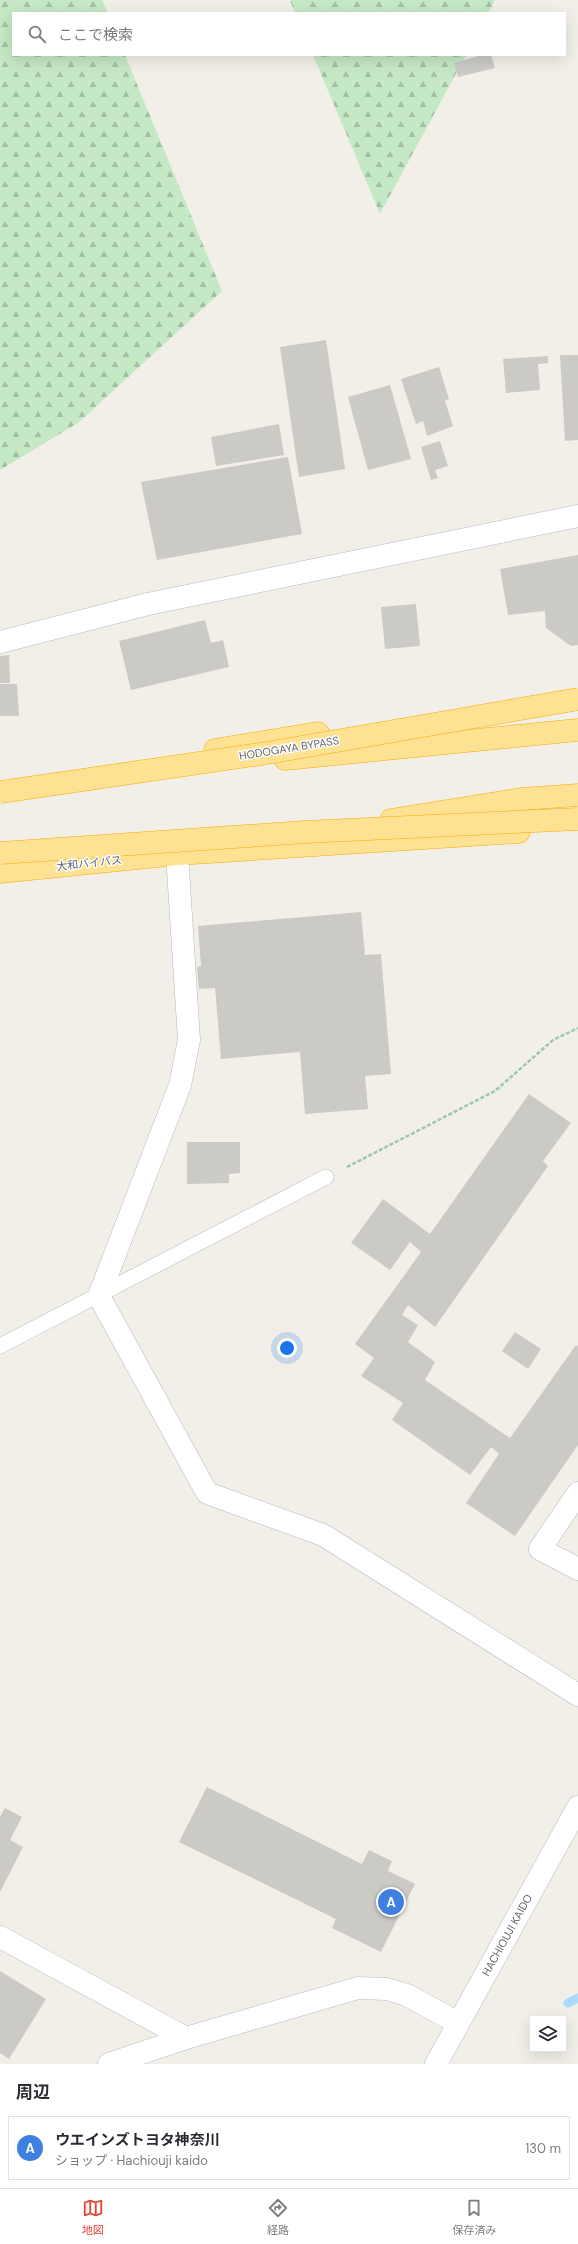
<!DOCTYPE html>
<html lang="ja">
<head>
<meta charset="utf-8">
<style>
	:root { --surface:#fff; --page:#f2f2f3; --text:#2b2b33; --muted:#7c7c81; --line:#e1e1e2; --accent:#ea4335 }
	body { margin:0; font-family:"DM Sans","Noto Sans JP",sans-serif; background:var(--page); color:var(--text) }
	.controls { position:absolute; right:12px; bottom:12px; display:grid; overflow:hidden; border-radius:0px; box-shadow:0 4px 16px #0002 }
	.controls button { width:36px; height:36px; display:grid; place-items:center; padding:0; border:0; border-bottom:1px solid var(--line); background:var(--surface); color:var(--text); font:20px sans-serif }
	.you { position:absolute; left:287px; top:1348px; width:14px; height:14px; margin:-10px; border:3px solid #fff; border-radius:50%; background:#1a73e8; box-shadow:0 0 0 6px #1a73e833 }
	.badge { display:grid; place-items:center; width:26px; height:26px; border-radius:50%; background:var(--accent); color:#fff; font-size:13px; font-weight:700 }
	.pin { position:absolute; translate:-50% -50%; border:2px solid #fff; box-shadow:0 1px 4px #0006 }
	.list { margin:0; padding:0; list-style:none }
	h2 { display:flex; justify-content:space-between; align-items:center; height:52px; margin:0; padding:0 16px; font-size:17px }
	h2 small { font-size:13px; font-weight:400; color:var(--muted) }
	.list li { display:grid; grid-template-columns:26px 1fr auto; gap:12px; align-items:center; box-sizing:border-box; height:64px; margin:0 8px 8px; padding:0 8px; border:1px solid var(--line); border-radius:0px }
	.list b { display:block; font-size:15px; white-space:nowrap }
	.list p { margin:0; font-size:13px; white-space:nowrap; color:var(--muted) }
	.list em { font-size:13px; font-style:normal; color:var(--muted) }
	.icon { flex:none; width:22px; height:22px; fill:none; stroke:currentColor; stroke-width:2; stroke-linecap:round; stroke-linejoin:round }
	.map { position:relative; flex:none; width:578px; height:2064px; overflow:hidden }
	.search { position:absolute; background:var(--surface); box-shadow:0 4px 16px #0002; left:12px; right:12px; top:12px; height:44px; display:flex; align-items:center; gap:10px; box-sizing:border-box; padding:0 14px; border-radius:0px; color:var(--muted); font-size:15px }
	.sheet { height:124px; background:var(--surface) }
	nav { display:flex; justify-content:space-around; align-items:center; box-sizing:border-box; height:56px; border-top:1px solid var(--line); background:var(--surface); font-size:11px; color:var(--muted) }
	nav a { display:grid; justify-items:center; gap:2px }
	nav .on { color:var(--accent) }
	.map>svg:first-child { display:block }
	.forest { fill:url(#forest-firs) }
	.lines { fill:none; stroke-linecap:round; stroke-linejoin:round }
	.stream { stroke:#aadaff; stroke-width:9 }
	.building { fill:#cccac5 }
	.lane-casing { stroke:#b5b8bc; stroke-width:16 }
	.street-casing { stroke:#b5b8bc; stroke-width:23 }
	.secondary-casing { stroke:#b6babf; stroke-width:23 }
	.highway-casing { stroke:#f9ab00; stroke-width:23 }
	.path { stroke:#9cc7a9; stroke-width:2.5; stroke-dasharray:4 2; stroke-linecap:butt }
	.lane { stroke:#fff; stroke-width:15 }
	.street { stroke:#fff; stroke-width:22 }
	.secondary { stroke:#fff; stroke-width:22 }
	.highway { stroke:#fde293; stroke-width:22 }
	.highway-bridge-casing { stroke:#f9ab00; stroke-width:23; stroke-linecap:butt }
	.highway-bridge { stroke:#fde293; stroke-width:22 }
	.labels { text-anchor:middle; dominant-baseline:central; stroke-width:3; stroke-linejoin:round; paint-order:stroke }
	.street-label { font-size:11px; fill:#5f6368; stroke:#fff }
</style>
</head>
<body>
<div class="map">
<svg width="578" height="2064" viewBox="0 0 578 2064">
	<defs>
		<pattern id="forest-firs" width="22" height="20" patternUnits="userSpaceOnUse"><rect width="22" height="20" fill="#c5e8c5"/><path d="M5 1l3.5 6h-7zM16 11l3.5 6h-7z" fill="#a3c0a4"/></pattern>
	</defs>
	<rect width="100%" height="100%" fill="#f1efe8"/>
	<g class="forest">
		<polygon points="0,0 102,0 108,13 13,13 13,55 125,55 222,291 78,423 0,470"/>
		<polygon points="290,0 495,0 488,13 295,13"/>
		<polygon points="313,55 466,55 380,214"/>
	</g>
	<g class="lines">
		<polyline class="stream" points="568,2003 578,1998"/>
	</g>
	<g class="building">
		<polygon points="482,55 491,55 495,68 458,77 454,63"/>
		<polygon points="326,340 345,469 299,477 280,347"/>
		<polygon points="560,355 578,355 578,440 565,441"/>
		<polygon points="548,356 548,363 538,364 540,390 506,393 503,359"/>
		<polygon points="439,367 449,399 445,401 453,426 427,436 423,421 416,424 401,379"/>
		<polygon points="390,385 411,459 368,470 348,397"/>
		<polygon points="279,424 284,455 216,466 211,437"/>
		<polygon points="440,441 448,466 435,470 438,478 431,480 421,447"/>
		<polygon points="288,457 302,534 157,560 141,482"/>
		<polygon points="578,555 578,645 571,646 546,628 545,611 508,615 500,569"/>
		<polygon points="416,604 420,646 385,649 381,607"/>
		<polygon points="205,620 211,643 223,640 229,667 131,690 119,641"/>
		<polygon points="9,655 10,683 0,683 0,656"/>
		<polygon points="0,684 17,684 19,716 0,716"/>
		<polygon points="361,912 365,955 381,954 391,1074 365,1076 368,1109 305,1114 300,1052 221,1059 215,988 199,989 197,967 201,966 198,926"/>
		<polygon points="529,1094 571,1123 543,1161 548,1166 435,1327 408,1305 402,1315 418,1325 408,1342 435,1362 425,1380 510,1438 576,1345 578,1346 578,1445 515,1536 466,1503 499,1454 491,1447 470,1475 392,1420 403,1403 361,1376 374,1358 355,1344 421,1252 410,1242 390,1270 351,1243 383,1199 430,1234"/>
		<polygon points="187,1142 240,1142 240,1173 229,1174 229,1183 187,1184"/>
		<polygon points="515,1332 541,1349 528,1369 502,1351"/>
		<polygon points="207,1787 362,1864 369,1850 392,1861 388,1871 415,1884 381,1952 332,1928 336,1919 179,1842"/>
		<polygon points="5,1808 22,1817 10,1840 23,1847 0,1892 0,1817"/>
		<polygon points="0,1971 46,1999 9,2059 0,2053"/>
	</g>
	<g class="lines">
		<defs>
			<polyline id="lane" points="0,1346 326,1177"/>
			<g id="street">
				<polyline points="177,854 189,1040 180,1085 99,1296 207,1493 323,1535 578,1695"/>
				<polyline points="578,1493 540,1549 578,1569"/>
				<polyline points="0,1937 186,2038"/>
			</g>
			<g id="secondary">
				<polyline points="0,642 148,604 578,516"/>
				<polyline points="109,2064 186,2038 358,1988 387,1989 407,1995 458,2023"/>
				<polyline points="436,2064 578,1807"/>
			</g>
			<g id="highway">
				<polyline points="215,750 318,733"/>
				<polyline points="285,759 578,730"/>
				<polyline points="391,820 522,799 578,795"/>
				<polyline points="0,872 177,854 519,832"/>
			</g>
		</defs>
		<use href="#lane" class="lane-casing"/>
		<use href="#street" class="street-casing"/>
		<use href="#secondary" class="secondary-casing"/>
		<use href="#highway" class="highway-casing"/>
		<polyline class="path" points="347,1167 495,1091 553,1040 578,1028"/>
		<use href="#lane" class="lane"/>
		<use href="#street" class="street"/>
		<use href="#secondary" class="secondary"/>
		<use href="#highway" class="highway"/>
		<defs>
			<g id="highway-bridge">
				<polyline points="0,792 261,754 578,699"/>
				<polyline points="0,853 305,832 578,819"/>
			</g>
		</defs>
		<use href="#highway-bridge" class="highway-bridge-casing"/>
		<use href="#highway-bridge" class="highway-bridge"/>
	</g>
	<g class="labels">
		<g class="street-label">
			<text transform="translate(289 748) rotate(-9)">HODOGAYA BYPASS</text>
			<text transform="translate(89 863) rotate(-6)">大和バイパス</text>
			<text transform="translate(507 1935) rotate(-61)">HACHIOUJI KAIDO</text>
		</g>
	</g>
</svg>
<div class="controls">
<button><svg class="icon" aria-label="layers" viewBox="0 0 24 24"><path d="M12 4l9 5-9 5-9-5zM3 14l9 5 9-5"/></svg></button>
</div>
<div class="you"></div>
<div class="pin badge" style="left:391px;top:1902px;background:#3f7fe0">A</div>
<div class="search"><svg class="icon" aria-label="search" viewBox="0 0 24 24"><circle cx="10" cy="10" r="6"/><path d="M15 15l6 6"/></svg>ここで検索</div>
</div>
<section class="sheet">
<h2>周辺<small></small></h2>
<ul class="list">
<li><span class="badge" style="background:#3f7fe0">A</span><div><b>ウエインズトヨタ神奈川</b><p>ショップ · Hachiouji kaido</p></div><em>130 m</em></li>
</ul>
</section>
<nav>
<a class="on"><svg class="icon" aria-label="map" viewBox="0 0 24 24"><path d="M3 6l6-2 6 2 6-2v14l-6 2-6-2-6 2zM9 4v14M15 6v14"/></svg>地図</a>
<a><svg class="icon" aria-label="directions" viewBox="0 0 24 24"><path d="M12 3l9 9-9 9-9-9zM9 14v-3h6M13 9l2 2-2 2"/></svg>経路</a>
<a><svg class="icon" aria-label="saved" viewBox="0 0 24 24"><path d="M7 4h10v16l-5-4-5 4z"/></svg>保存済み</a>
</nav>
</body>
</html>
